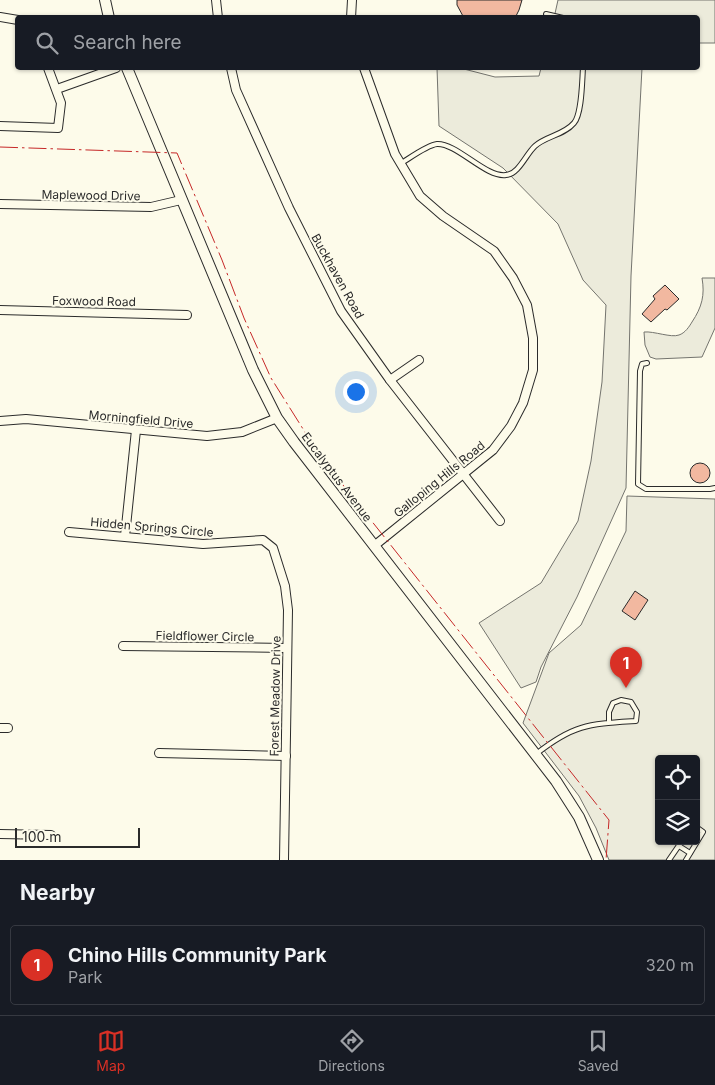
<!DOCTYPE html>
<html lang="en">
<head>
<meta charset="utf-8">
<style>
	:root { --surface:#171b24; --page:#20242c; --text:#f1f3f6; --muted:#9ea1a6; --line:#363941; --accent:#d93025 }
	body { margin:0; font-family:Inter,sans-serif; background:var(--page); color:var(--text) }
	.controls { position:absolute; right:15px; bottom:15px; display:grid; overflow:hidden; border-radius:5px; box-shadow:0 1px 4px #0004 }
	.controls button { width:45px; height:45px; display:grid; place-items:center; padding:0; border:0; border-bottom:1px solid var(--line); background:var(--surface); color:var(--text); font:25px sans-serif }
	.scale { position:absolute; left:15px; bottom:12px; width:125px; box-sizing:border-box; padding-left:5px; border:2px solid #2b2b2b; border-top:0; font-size:14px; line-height:18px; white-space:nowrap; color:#2b2b2b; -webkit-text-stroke:4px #fdfbea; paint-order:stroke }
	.you { position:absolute; left:355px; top:391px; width:18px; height:18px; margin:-12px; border:4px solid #fff; border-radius:50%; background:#1a73e8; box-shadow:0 0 0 8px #1a73e833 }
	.badge { display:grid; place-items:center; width:32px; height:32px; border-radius:50%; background:var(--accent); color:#fff; font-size:16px; font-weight:700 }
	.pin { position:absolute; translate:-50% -41px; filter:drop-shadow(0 1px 2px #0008) }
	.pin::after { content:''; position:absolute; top:26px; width:18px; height:15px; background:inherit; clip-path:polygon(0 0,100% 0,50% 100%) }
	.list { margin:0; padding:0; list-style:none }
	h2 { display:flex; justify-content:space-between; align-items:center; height:65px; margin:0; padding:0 20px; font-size:21px }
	h2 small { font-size:16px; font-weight:400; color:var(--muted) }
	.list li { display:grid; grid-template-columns:32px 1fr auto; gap:15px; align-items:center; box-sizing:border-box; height:80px; margin:0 10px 10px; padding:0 10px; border:1px solid var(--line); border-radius:5px }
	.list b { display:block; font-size:19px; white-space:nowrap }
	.list p { margin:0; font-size:16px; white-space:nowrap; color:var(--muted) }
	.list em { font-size:16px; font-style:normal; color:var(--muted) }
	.icon { flex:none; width:28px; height:28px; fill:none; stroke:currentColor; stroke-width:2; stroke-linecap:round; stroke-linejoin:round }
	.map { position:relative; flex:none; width:715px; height:860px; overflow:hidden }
	.search { position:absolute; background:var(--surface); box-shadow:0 1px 4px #0004; left:15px; right:15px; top:15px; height:55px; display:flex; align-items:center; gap:12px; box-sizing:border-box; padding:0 18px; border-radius:5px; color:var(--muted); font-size:19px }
	.sheet { height:155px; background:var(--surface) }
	nav { display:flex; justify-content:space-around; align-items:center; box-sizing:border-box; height:70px; border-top:1px solid var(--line); background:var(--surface); font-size:14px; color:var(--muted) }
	nav a { display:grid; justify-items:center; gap:2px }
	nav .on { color:var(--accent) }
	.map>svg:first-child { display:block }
	.green { fill:#ecebdb; stroke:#74746e; fill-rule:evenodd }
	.building { fill:#f2b8a0; stroke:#2b2b2b }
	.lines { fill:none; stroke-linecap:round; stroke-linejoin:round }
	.lane-casing { stroke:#2b2b2b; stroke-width:6 }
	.street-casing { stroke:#2b2b2b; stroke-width:10 }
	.secondary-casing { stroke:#2b2b2b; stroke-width:12 }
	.lane { stroke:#fdfbea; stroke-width:4 }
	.street { stroke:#fdfbea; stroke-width:8 }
	.secondary { stroke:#fdfbea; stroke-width:10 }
	.power { stroke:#c62828; stroke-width:1; stroke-dasharray:18 4 2.5 4; stroke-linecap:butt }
	.labels { text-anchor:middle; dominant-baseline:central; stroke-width:4; stroke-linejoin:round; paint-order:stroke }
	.street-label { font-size:12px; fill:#2b2b2b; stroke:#fdfbea }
</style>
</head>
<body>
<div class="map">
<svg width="715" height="860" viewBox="0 0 715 860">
	<rect width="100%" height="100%" fill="#fdfbea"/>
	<g class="green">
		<polygon points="558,0 715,0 715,43 698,43 698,18 554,18"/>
		<polygon points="437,68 460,68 495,77 539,76 541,68 642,68 631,276 626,488 577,597 541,667 536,682 521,688 479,623 541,583 578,521 591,461 602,382 606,305 583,280 558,224 503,168 439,126"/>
		<path d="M 702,278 L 715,278 L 715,328 L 702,357 L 656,359 L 650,357 L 645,345 L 644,332 C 654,331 671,338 679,335 C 685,333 689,327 692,322 C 702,307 705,295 702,278 Z"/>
		<path d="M 627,496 L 715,499 L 715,860 L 609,860 L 596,828 L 579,796 L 523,723 L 549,653 L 581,625 L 626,531 ZM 659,759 L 696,759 L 696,841 L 659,841 Z"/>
	</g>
	<g class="building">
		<polygon points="457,0 522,0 519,10 515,18 464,18 457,5"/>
		<polygon points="665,285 679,299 667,310 665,309 651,322 642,314 655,299 653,296"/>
		<circle cx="700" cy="473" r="10"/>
		<polygon points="635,591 648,600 635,620 622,611"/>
	</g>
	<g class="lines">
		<defs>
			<g id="lane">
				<polyline points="546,14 563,18"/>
				<path d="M 400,164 C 410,158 427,145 437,144 C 457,143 486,178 506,175 C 519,174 526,154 535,146 C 546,136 564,135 574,123 C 582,114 582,81 583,68"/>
				<polyline points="647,363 642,364 640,371 638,484 646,489 710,489 715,488"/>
				<path d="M 536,754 C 574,724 589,724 636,721 L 637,712 L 631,702 L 621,700 L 613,703 L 609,712 L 609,723"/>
				<polyline points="679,846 690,853"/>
				<polyline points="669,860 682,841"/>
				<polyline points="686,860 703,832 696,827"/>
			</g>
			<g id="street">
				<polyline points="216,0 218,18"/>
				<polyline points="0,17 18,20"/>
				<polyline points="351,18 352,0"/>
				<polyline points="231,68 236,90 289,208 341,311 390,380 500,521"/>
				<polyline points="364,68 395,154 420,196 443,216 494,251 513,278 527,305 533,338 533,370 523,403 511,426 493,450 374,546"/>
				<polyline points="57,89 116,68"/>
				<polyline points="0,126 58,128 61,103 48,68"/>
				<polyline points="0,204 151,207 181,200"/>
				<polyline points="0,310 187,315"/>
				<polyline points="390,380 419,360"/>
				<polyline points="0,421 26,419 207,436 242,432 277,418"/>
				<polyline points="69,532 203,544 263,540 273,548 285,586 288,610 284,860"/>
				<polyline points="125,536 136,430"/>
				<polyline points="123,646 287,648"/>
				<polyline points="0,728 8,728"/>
				<polyline points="159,753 286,756"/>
				<polyline points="0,834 51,835"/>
			</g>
			<g id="secondary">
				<polyline points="105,0 109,18"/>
				<polyline points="127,68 253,370 277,418 294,442 556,781 579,817 598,860"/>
			</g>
		</defs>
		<use href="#lane" class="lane-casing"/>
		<use href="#street" class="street-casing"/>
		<use href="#secondary" class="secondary-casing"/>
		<use href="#lane" class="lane"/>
		<use href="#street" class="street"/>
		<use href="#secondary" class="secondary"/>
		<polyline class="power" points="0,147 177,153 222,260 244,318 271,378 320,456 609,820 606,860"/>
	</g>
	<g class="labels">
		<g class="street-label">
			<text transform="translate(91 195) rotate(1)">Maplewood Drive</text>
			<text transform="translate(338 276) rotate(61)">Buckhaven Road</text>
			<text transform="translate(94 301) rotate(1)">Foxwood Road</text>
			<text transform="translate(141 419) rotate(5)">Morningfield Drive</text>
			<text transform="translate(337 477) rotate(53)">Eucalyptus Avenue</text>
			<text transform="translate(439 479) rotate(-39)">Galloping Hills Road</text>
			<text transform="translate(152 527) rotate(5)">Hidden Springs Circle</text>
			<text transform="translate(205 636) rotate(1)">Fieldflower Circle</text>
			<text transform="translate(275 696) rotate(-89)">Forest Meadow Drive</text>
		</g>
	</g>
</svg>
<div class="controls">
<button><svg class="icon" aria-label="locate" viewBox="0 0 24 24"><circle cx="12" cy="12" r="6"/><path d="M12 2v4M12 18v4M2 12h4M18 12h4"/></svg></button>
<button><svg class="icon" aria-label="layers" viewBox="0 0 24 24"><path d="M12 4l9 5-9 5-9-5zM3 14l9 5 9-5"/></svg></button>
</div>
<div class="scale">100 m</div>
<div class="you"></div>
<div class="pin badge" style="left:626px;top:688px">1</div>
<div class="search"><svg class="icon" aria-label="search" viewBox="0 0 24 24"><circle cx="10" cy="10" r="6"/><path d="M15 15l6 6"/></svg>Search here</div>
</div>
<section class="sheet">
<h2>Nearby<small></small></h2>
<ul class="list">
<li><span class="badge">1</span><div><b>Chino Hills Community Park</b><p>Park</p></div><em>320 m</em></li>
</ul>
</section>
<nav>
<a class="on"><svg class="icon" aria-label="map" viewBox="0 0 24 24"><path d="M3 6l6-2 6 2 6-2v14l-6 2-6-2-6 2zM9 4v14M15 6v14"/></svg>Map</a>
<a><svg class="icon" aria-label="directions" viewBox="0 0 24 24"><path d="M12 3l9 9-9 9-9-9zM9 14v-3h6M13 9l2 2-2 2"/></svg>Directions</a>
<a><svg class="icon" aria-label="saved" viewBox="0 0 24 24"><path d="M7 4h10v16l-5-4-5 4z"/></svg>Saved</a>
</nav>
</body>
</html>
